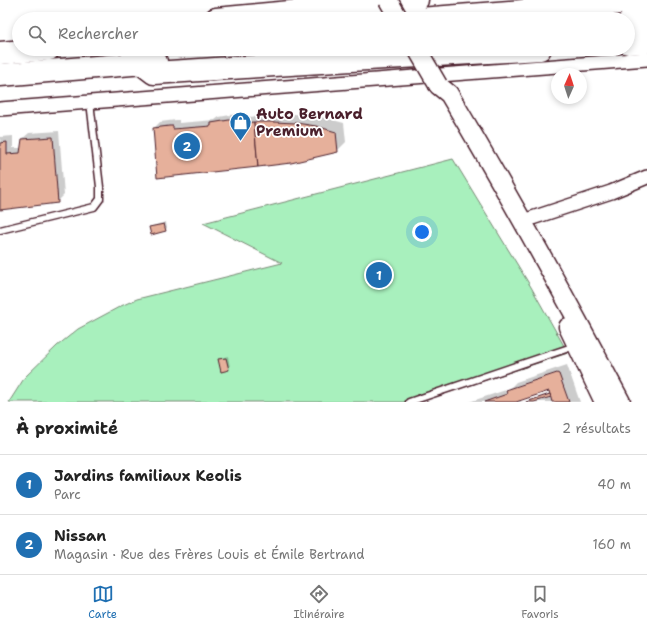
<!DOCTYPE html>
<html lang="fr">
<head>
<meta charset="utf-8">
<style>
	:root { --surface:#fff; --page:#f2f2f2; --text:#222; --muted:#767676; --line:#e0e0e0; --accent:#1f6fb2 }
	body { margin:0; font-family:"Shantell Sans",sans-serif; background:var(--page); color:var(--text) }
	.compass { position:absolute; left:551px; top:68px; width:36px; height:36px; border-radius:50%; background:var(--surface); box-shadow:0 2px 6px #0003; rotate:3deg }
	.you { position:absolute; left:422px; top:232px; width:14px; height:14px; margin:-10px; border:3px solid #fff; border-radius:50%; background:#1a73e8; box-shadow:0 0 0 6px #1a73e833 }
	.badge { display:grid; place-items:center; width:26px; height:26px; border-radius:50%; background:var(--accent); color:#fff; font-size:13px; font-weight:700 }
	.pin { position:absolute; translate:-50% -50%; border:2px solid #fff; box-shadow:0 1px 4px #0006 }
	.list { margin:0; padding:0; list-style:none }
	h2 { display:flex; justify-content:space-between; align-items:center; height:52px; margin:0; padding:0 16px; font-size:17px }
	h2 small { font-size:13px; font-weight:400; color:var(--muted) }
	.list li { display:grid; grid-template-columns:26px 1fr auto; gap:12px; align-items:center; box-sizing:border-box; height:60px; padding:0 16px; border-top:1px solid var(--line) }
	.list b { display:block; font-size:15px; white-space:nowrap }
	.list p { margin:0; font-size:13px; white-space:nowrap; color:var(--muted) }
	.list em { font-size:13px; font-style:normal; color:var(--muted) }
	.icon { flex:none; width:22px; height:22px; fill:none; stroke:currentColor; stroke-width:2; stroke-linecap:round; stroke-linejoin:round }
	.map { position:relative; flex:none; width:647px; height:402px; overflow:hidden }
	.search { position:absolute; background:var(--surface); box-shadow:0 2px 6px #0003; left:12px; right:12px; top:12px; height:44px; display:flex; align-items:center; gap:10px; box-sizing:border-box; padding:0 14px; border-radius:22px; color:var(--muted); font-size:15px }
	.sheet { height:172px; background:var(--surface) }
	nav { display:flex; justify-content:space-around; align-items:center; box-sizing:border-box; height:56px; border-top:1px solid var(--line); background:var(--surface); font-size:11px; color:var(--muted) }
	nav a { display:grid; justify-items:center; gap:2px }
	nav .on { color:var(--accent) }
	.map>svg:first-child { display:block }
	.green { fill:#a8f0bd; stroke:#798874 }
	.shadow { fill:#0003 }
	.building { fill:#e6b09b; stroke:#4a1f2b }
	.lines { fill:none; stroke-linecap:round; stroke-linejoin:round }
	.lane-casing { stroke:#4a1f2b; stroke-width:9 }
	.street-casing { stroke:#4a1f2b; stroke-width:16 }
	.secondary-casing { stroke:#4a1f2b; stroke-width:21 }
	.highway-casing { stroke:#4a1f2b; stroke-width:25 }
	.lane { stroke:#fff; stroke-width:6 }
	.street { stroke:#fff; stroke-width:13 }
	.secondary { stroke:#fff; stroke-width:18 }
	.highway { stroke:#fff; stroke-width:22 }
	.secondary-bridge-casing { stroke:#4a1f2b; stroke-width:21; stroke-linecap:butt }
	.secondary-bridge { stroke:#fff; stroke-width:18 }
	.labels { text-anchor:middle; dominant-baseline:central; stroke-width:3.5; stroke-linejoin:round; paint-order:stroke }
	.poi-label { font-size:15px; font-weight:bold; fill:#4a1f2b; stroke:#fff; text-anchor:start }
</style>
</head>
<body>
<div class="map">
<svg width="647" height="402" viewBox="0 0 647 402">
	<rect width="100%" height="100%" fill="#fff"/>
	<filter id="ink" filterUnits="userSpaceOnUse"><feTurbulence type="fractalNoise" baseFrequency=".025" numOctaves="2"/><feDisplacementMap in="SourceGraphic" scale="8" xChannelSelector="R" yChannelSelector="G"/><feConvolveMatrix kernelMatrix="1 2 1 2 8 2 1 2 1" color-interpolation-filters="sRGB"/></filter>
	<g filter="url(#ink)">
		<polygon class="green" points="453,159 531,287 568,353 419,402 9,402 25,377 57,346 78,329 121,306 137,299 282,263 203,223"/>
		<g class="shadow">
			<polygon points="283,113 305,115 325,118 344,123 346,142 337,151 302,160 275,165 257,166 154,128 160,122 176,120 179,120 179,123 215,120 219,117 236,114 247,114 248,117 261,116 263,114"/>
			<polygon points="59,131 64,195 57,202 0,209 0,137 13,136 13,148 22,148 22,139 29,133"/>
			<polygon points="166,222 167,228 165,230 150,228 152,226"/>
			<polygon points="228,356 230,367 229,369 219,360 221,358"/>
			<polygon points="567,365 580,402 524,402 550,393 549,390 520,399 521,402 469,402 509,389 516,382"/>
		</g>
		<g class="building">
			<polygon points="229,120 241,120 241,123 254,122 258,167 157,178 153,128 169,126 173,126 173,129 211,126 211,123"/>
			<polygon points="254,122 273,122 296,123 316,126 336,132 338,152 291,163 258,167"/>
			<polygon points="53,137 58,203 0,210 0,143 7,142 7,154 20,153 22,139"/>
			<polygon points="164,224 166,231 151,235 149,227"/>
			<polygon points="226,358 229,370 221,372 218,359"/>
			<polygon points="557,373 559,374 569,402 552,402 549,391 516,402 484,402 507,394 506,390"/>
			<polygon points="550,394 551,397 534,402 526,402"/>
		</g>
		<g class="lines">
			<defs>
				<g id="lane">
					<polyline points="0,230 94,207 100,199 100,187 90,102"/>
					<polyline points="409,402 575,346"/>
				</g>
				<g id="street">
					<polyline points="0,109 647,59"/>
					<polyline points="523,221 611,192 647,177"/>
				</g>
				<g id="secondary">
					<path d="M 438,85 L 449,94 C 509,195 566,298 621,402"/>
					<polyline points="568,327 604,402"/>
				</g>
				<g id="highway">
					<polyline points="216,19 417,0"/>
					<polyline points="420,19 647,1"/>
					<polyline points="628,23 647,21"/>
					<polyline points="628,43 647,42"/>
					<polyline points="0,53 49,49"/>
					<path d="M 141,63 L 154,73 C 283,64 411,56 540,49"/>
					<polyline points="0,75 156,62"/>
				</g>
			</defs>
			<use href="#lane" class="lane-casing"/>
			<use href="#street" class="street-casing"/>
			<use href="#secondary" class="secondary-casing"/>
			<use href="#highway" class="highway-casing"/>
			<use href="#lane" class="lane"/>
			<use href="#street" class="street"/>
			<use href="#secondary" class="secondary"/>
			<use href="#highway" class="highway"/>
			<defs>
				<g id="secondary-bridge">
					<polyline points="388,0 399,19"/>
					<polyline points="417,49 438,85"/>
				</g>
			</defs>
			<use href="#secondary-bridge" class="secondary-bridge-casing"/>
			<use href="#secondary-bridge" class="secondary-bridge"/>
		</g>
	</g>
	<defs>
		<symbol id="shop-pin" viewBox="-11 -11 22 30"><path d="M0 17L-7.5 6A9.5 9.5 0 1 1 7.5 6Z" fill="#1f6fb2" stroke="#fff"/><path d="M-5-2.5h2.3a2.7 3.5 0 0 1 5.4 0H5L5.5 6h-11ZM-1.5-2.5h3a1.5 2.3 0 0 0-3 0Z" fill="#fff"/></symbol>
	</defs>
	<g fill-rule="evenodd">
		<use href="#shop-pin" x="228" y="110" width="25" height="34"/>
	</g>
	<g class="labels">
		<g class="poi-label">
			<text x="256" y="114">Auto Bernard<tspan x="256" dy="17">Premium</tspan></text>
		</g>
	</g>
</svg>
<svg class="compass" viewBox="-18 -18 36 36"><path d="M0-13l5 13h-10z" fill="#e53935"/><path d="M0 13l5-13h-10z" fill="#767676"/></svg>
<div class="you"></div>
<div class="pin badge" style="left:379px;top:275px">1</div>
<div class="pin badge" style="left:187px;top:146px">2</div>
<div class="search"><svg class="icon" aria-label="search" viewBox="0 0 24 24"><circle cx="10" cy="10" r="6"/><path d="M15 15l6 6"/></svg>Rechercher</div>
</div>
<section class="sheet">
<h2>À proximité<small>2 résultats</small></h2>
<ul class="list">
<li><span class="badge">1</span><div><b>Jardins familiaux Keolis</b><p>Parc</p></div><em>40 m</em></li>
<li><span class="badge">2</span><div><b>Nissan</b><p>Magasin · Rue des Frères Louis et Émile Bertrand</p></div><em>160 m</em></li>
</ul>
</section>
<nav>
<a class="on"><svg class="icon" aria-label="map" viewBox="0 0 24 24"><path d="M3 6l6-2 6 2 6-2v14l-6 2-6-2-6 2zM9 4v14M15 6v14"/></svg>Carte</a>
<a><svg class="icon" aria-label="directions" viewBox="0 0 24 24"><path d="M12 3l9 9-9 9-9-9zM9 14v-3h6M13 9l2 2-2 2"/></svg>Itinéraire</a>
<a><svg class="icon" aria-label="saved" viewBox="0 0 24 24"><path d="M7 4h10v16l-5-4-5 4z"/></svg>Favoris</a>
</nav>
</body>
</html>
